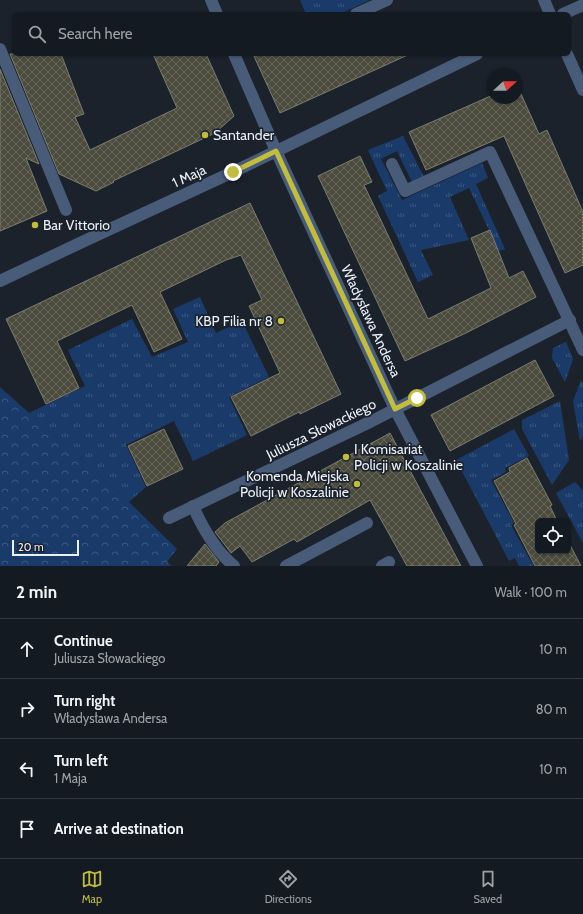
<!DOCTYPE html>
<html lang="en">
<head>
<meta charset="utf-8">
<style>
	:root { --surface:#141a21; --page:#1d232a; --text:#f1f3f6; --muted:#9da1a5; --line:#33383f; --accent:#c3bd3e }
	body { margin:0; font-family:Cabin,sans-serif; background:var(--page); color:var(--text) }
	.controls { position:absolute; right:12px; bottom:12px; display:grid; overflow:hidden; border-radius:6px; box-shadow:0 1px 3px #0004 }
	.controls button { width:36px; height:36px; display:grid; place-items:center; padding:0; border:0; border-bottom:1px solid var(--line); background:var(--surface); color:var(--text); font:20px sans-serif }
	.compass { position:absolute; left:487px; top:68px; width:36px; height:36px; border-radius:50%; background:var(--surface); box-shadow:0 1px 3px #0004; rotate:69deg }
	.scale { position:absolute; left:12px; bottom:10px; width:67px; box-sizing:border-box; padding-left:4px; border:2px solid #eaeff6; border-top:0; font-size:11px; line-height:14px; white-space:nowrap; color:#eaeff6; -webkit-text-stroke:3px #1b222c; paint-order:stroke }
	.stop { position:absolute; width:12px; height:12px; margin:-9px; border:3px solid #c3bd3e; border-radius:50%; background:#fff }
	.stop.end { background:#c3bd3e; border-color:#fff; box-shadow:0 1px 4px #0008 }
	.list { margin:0; padding:0; list-style:none }
	h2 { display:flex; justify-content:space-between; align-items:center; height:52px; margin:0; padding:0 16px; font-size:17px }
	h2 small { font-size:13px; font-weight:400; color:var(--muted) }
	.list li { display:grid; grid-template-columns:26px 1fr auto; gap:12px; align-items:center; box-sizing:border-box; height:60px; padding:0 16px; border-top:1px solid var(--line) }
	.list b { display:block; font-size:15px; white-space:nowrap }
	.list p { margin:0; font-size:13px; white-space:nowrap; color:var(--muted) }
	.list em { font-size:13px; font-style:normal; color:var(--muted) }
	.icon { flex:none; width:22px; height:22px; fill:none; stroke:currentColor; stroke-width:2; stroke-linecap:round; stroke-linejoin:round }
	.map { position:relative; flex:none; width:583px; height:566px; overflow:hidden }
	.search { position:absolute; background:var(--surface); box-shadow:0 1px 3px #0004; left:12px; right:12px; top:12px; height:44px; display:flex; align-items:center; gap:10px; box-sizing:border-box; padding:0 14px; border-radius:6px; color:var(--muted); font-size:15px }
	.sheet { height:292px; background:var(--surface) }
	nav { display:flex; justify-content:space-around; align-items:center; box-sizing:border-box; height:56px; border-top:1px solid var(--line); background:var(--surface); font-size:11px; color:var(--muted) }
	nav a { display:grid; justify-items:center; gap:2px }
	nav .on { color:var(--accent) }
	.map>svg:first-child { display:block }
	.grass { fill:url(#grass-tufts) }
	.park { fill:url(#park-crowns) }
	.building { fill:url(#building-cross-hatch); stroke:#7d7d6e }
	.lines { fill:none; stroke-linecap:round; stroke-linejoin:round }
	.minor { stroke:#485c79; stroke-width:12 }
	.route { stroke:#c3bd3e; stroke-width:5 }
	.poi-dot { fill:#c3bd3e; stroke:#1b222c; stroke-width:1.5 }
	.labels { text-anchor:middle; dominant-baseline:central; stroke-width:3.5; stroke-linejoin:round; paint-order:stroke }
	.poi-label { font-size:14px; fill:#eaeff6; stroke:#1b222c; text-anchor:start }
	.street-label { font-size:14px; fill:#eaeff6; stroke:#1b222c }
</style>
</head>
<body>
<div class="map">
<svg width="583" height="566" viewBox="0 0 583 566">
	<defs>
		<pattern id="grass-tufts" width="24" height="20" patternUnits="userSpaceOnUse"><rect width="24" height="20" fill="#1a3b6a"/><path d="M3 7l-1-3M5 7V3M7 7l1-3M15 17l-1-3M17 17v-4M19 17l1-3" fill="none" stroke="#3b5880"/></pattern>
		<pattern id="park-crowns" width="20" height="18" patternUnits="userSpaceOnUse"><rect width="20" height="18" fill="#1a3b6a"/><path d="M2 6a3 3 0 1 1 6 0M12 15a3 3 0 1 1 6 0" fill="none" stroke="#3b5880"/></pattern>
		<pattern id="building-cross-hatch" width="8" height="8" patternUnits="userSpaceOnUse"><rect width="8" height="8" fill="#4c4c3e"/><path d="M0 0l8 8M0 8l8-8" fill="none" stroke="#66665a"/></pattern>
	</defs>
	<rect width="100%" height="100%" fill="#1b222c"/>
	<g class="grass">
		<polygon points="300,0 370,0 340,14 306,14"/>
		<polygon points="403,136 424,177 412,182 397,151 381,159 402,200 482,163 488,178 476,184 505,249 499,251 469,188 450,197 469,240 421,250 433,275 418,282 378,196 387,191 368,150"/>
		<polygon points="200,297 216,333 242,321 269,377 229,397 247,435 193,461 174,421 126,445 146,487 129,502 29,413 85,386 68,350 132,319 152,357 188,342 173,309"/>
		<polygon points="566,342 573,359 565,382 552,358 553,348"/>
		<polygon points="581,380 583,383 583,436 580,441 573,401"/>
		<polygon points="560,401 569,460 552,485 522,429 522,420"/>
		<polygon points="514,429 529,456 505,468 506,472 491,480 514,523 511,525 533,565 532,566 519,566 515,558 509,561 456,460"/>
		<polygon points="575,482 583,491 583,543 556,493"/>
	</g>
	<polygon class="park" points="0,387 129,502 177,549 167,562 172,566 0,566"/>
	<g class="building">
		<polygon points="10,54 61,54 84,114 75,117 90,150 177,108 153,54 206,54 234,116 215,133 113,181 114,182 96,191 59,174"/>
		<polygon points="253,54 410,54 280,113"/>
		<polygon points="0,69 39,164 26,158 47,211 0,231"/>
		<polygon points="517,85 539,134 547,130 583,212 583,265 565,273 504,136 426,170 409,132 493,95 493,98 517,98"/>
		<polygon points="360,156 372,182 364,185 428,319 491,288 471,238 490,230 509,278 523,271 536,297 466,333 405,361 318,176"/>
		<polygon points="250,203 341,394 300,414 299,412 251,436 231,397 280,373 249,306 262,300 241,255 226,260 160,292 182,339 154,352 132,305 57,341 79,388 46,404 6,319"/>
		<polygon points="535,360 554,396 450,451 431,415"/>
		<polygon points="164,429 183,469 147,486 128,446"/>
		<polygon points="390,433 461,566 407,566 370,500 297,542 294,539 252,562 240,546 231,553 215,532 225,523"/>
		<polygon points="527,458 552,505 550,506 557,521 538,521 538,551 568,551 568,541 581,566 535,566 514,525 516,524 494,481 510,472 509,468"/>
		<polygon points="205,544 219,562 216,566 187,566"/>
	</g>
	<g class="lines">
		<g class="minor">
			<polyline points="211,0 217,14"/>
			<polyline points="544,0 550,14"/>
			<polyline points="356,14 387,0"/>
			<polyline points="563,14 583,5"/>
			<polyline points="0,49 66,210"/>
			<polyline points="234,54 276,151 395,409 477,566"/>
			<polyline points="567,54 583,90"/>
			<polyline points="392,164 405,191 490,152 583,350"/>
			<polyline points="0,281 80,243 233,172 477,54"/>
			<path d="M 193,506 C 203,529 215,550 234,566"/>
			<polyline points="169,518 372,421 570,320"/>
			<polyline points="286,566 367,523"/>
			<polyline points="382,566 389,562"/>
		</g>
	</g>
	<g class="lines">
		<polyline class="route" points="233,172 276,151 395,409 417,398"/>
	</g>
	<g class="poi-dot">
		<circle cx="205" cy="135" r="4"/>
		<circle cx="35" cy="225" r="4"/>
		<circle cx="281" cy="321" r="4"/>
		<circle cx="346" cy="457" r="4"/>
		<circle cx="357" cy="484" r="4"/>
	</g>
	<g class="labels">
		<g class="poi-label">
			<text x="213" y="135">Santander</text>
			<text x="43" y="225">Bar Vittorio</text>
			<text x="273" y="321" text-anchor="end">KBP Filia nr 8</text>
			<text x="354" y="449">I Komisariat<tspan x="354" dy="16">Policji w Koszalinie</tspan></text>
			<text x="349" y="476" text-anchor="end">Komenda Miejska<tspan x="349" dy="16">Policji w Koszalinie</tspan></text>
		</g>
		<g class="street-label">
			<text transform="translate(189 176) rotate(-25)">1 Maja</text>
			<text transform="translate(371 321) rotate(65)">Władysława Andersa</text>
			<text transform="translate(321 429) rotate(-26)">Juliusza Słowackiego</text>
		</g>
	</g>
</svg>
<div class="controls">
<button><svg class="icon" aria-label="locate" viewBox="0 0 24 24"><circle cx="12" cy="12" r="6"/><path d="M12 2v4M12 18v4M2 12h4M18 12h4"/></svg></button>
</div>
<svg class="compass" viewBox="-18 -18 36 36"><path d="M0-13l5 13h-10z" fill="#e53935"/><path d="M0 13l5-13h-10z" fill="#9da1a5"/></svg>
<div class="scale">20 m</div>
<div class="stop" style="left:417px;top:398px"></div>
<div class="stop end" style="left:233px;top:172px"></div>
<div class="search"><svg class="icon" aria-label="search" viewBox="0 0 24 24"><circle cx="10" cy="10" r="6"/><path d="M15 15l6 6"/></svg>Search here</div>
</div>
<section class="sheet">
<h2>2 min<small>Walk · 100 m</small></h2>
<ul class="list">
<li><svg class="icon" aria-label="ahead" viewBox="0 0 24 24"><path d="M12 20V5M6 11l6-6 6 6"/></svg><div><b>Continue</b><p>Juliusza Słowackiego</p></div><em>10 m</em></li>
<li><svg class="icon" aria-label="right" viewBox="0 0 24 24"><path d="M7 20v-9h11M14 6l5 5-5 5"/></svg><div><b>Turn right</b><p>Władysława Andersa</p></div><em>80 m</em></li>
<li><svg class="icon" aria-label="left" viewBox="0 0 24 24"><path d="M17 20v-9H6M10 6l-5 5 5 5"/></svg><div><b>Turn left</b><p>1 Maja</p></div><em>10 m</em></li>
<li><svg class="icon" aria-label="arrive" viewBox="0 0 24 24"><path d="M6 21V4h12l-3 4 3 4H6"/></svg><div><b>Arrive at destination</b></div></li>
</ul>
</section>
<nav>
<a class="on"><svg class="icon" aria-label="map" viewBox="0 0 24 24"><path d="M3 6l6-2 6 2 6-2v14l-6 2-6-2-6 2zM9 4v14M15 6v14"/></svg>Map</a>
<a><svg class="icon" aria-label="directions" viewBox="0 0 24 24"><path d="M12 3l9 9-9 9-9-9zM9 14v-3h6M13 9l2 2-2 2"/></svg>Directions</a>
<a><svg class="icon" aria-label="saved" viewBox="0 0 24 24"><path d="M7 4h10v16l-5-4-5 4z"/></svg>Saved</a>
</nav>
</body>
</html>
